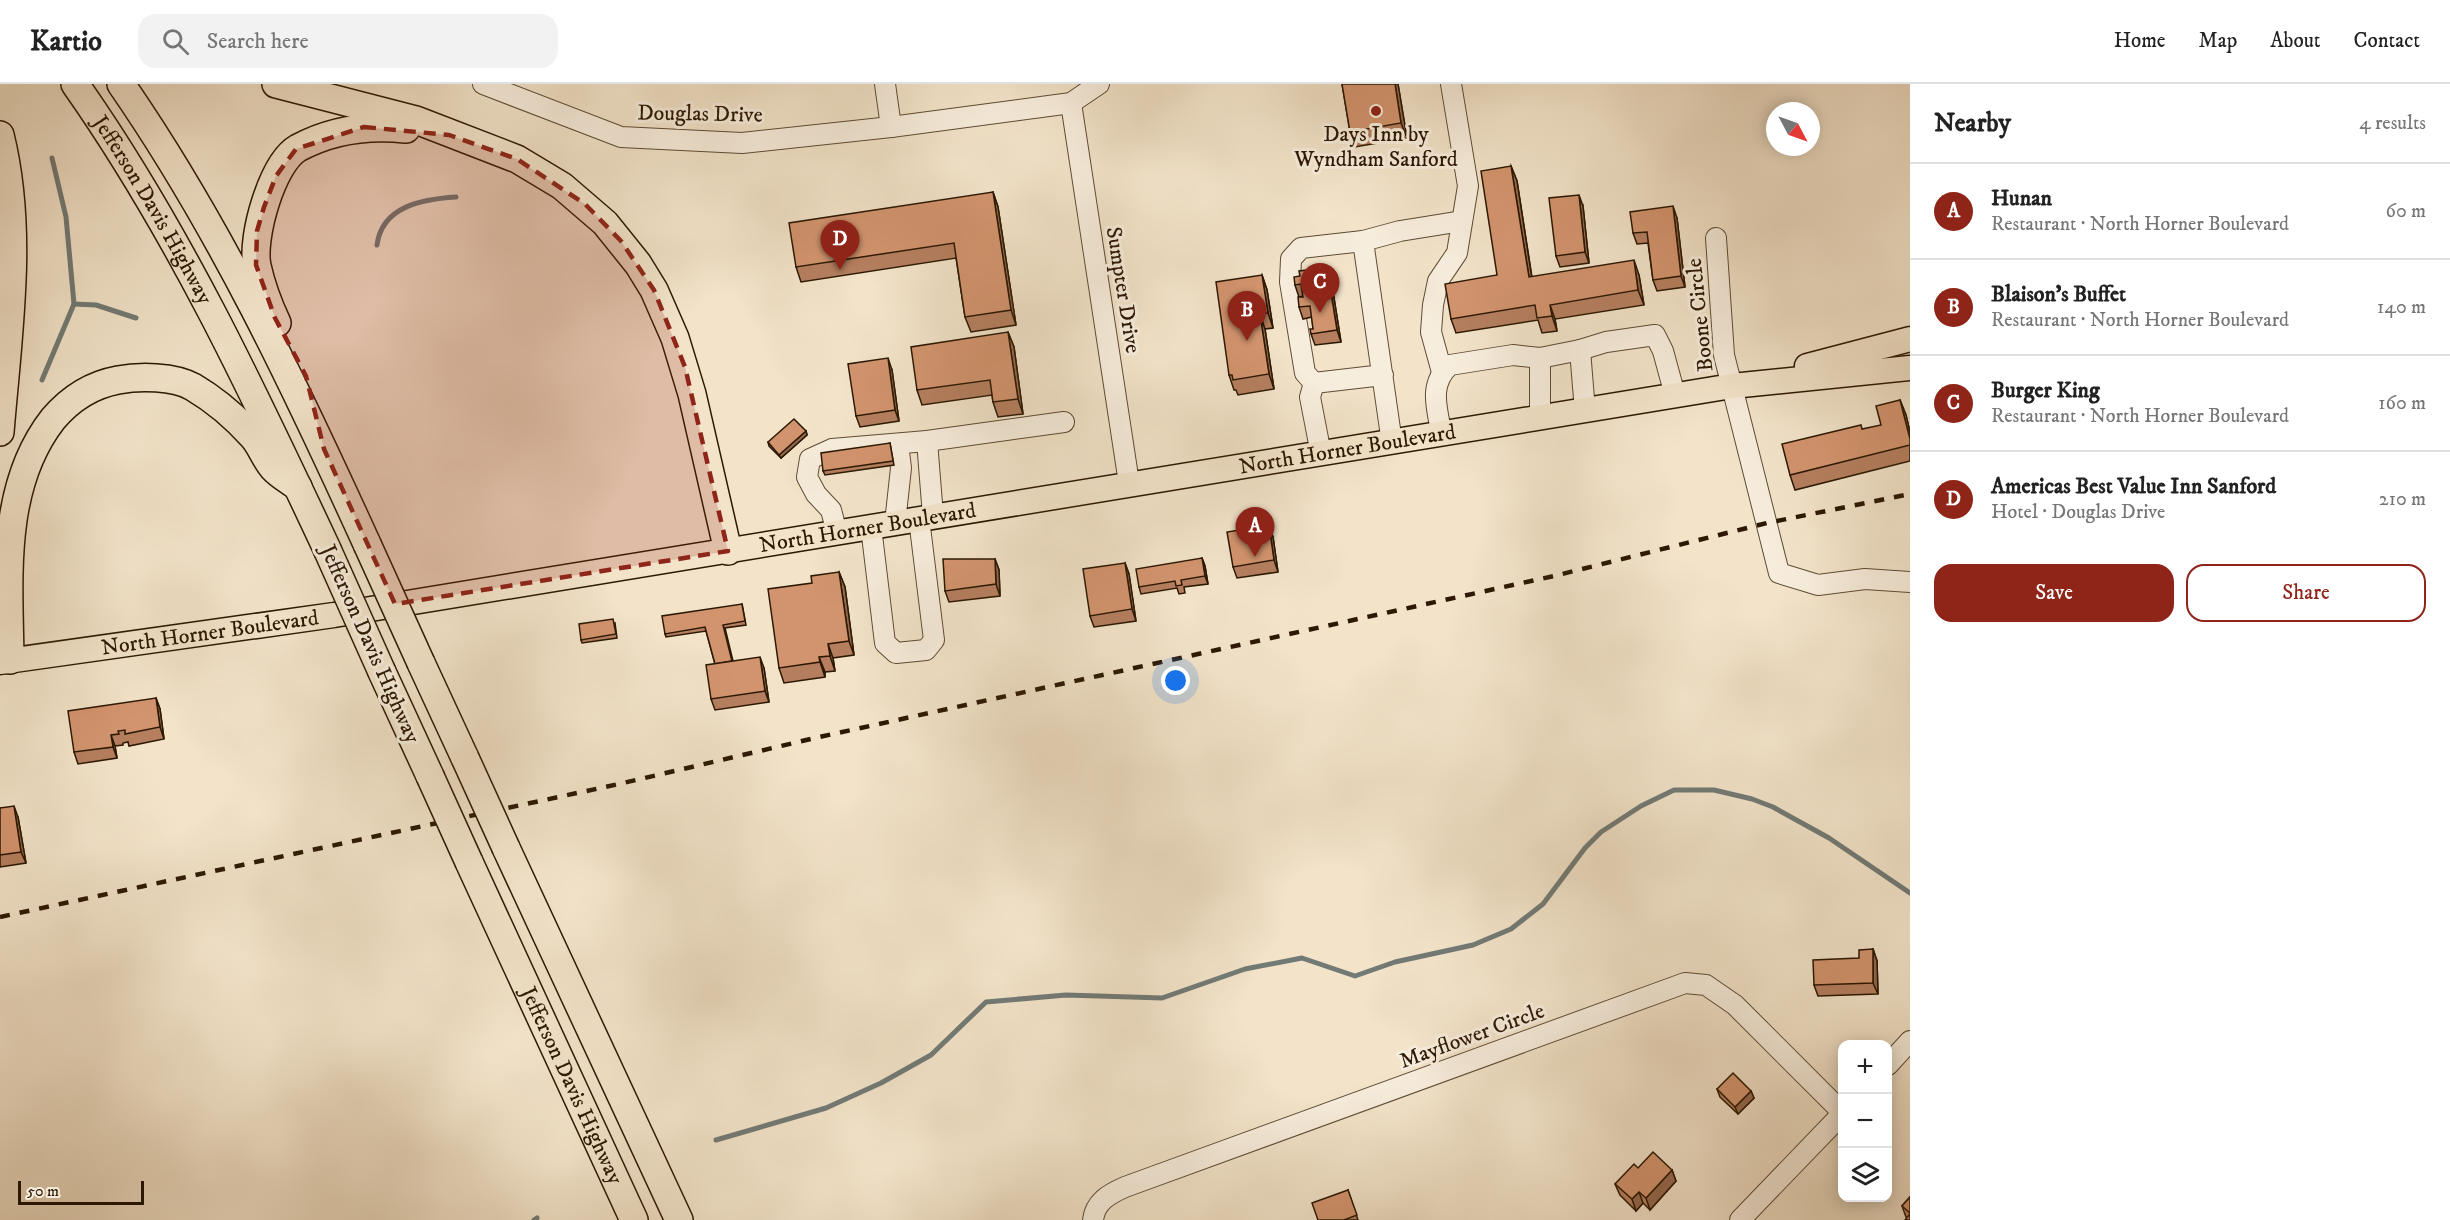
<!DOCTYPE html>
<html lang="en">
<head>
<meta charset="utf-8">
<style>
	:root { --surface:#fff; --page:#f2f2f2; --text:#222; --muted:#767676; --line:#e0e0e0; --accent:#8f2418 }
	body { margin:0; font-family:"IM FELL DW Pica",serif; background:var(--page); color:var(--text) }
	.controls { position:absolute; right:18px; bottom:18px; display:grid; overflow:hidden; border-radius:12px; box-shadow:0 3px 15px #0003 }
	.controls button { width:54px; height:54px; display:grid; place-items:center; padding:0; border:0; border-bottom:2px solid var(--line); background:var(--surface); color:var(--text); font:30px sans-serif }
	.compass { position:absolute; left:1766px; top:18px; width:54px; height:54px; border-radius:50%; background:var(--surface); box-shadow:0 3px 15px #0003; rotate:131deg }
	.scale { position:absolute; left:18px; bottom:15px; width:126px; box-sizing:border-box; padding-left:6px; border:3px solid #2c1803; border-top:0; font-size:16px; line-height:21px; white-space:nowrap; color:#2c1803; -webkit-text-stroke:4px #f7eddc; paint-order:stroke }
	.you { position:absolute; left:1176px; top:597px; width:21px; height:21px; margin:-15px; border:4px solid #fff; border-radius:50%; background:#1a73e8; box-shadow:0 0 0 9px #1a73e833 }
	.badge { display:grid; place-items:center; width:39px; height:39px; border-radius:50%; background:var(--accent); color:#fff; font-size:20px; font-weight:700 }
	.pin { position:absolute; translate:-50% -50px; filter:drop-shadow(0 2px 3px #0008) }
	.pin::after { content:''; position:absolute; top:32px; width:21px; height:18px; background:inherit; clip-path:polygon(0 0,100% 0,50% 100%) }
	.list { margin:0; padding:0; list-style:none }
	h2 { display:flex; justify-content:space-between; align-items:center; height:78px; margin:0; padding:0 24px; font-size:26px }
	h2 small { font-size:20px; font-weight:400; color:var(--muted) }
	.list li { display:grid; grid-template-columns:39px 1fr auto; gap:18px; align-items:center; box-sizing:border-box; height:96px; padding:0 24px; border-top:2px solid var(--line) }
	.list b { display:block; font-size:22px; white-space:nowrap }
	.list p { margin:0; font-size:20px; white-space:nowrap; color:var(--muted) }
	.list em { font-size:20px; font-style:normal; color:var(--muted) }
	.actions { display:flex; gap:12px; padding:18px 24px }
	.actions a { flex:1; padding:14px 0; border:2px solid var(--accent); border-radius:18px; text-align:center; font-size:21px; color:var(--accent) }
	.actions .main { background:var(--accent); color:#fff }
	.icon { flex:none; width:33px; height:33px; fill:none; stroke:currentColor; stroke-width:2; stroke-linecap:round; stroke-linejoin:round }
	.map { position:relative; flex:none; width:1910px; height:1136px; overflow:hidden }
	header { display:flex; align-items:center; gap:36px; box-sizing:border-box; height:84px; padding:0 30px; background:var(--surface); border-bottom:2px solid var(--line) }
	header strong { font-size:28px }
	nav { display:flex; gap:33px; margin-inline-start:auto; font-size:21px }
	.search { width:420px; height:54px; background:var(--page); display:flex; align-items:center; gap:15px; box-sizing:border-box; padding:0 21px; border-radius:18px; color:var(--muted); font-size:22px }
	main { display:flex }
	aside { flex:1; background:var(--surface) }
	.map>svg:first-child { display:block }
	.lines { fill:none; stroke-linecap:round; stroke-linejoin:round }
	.stream { stroke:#727a75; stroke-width:5 }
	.minor-casing { stroke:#5e4b34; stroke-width:22 }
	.major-casing { stroke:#2c1803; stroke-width:27 }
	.highway-casing { stroke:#2c1803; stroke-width:30 }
	.minor { stroke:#f7eddc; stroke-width:20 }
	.major { stroke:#f2e3c9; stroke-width:24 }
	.highway { stroke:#f2e3c9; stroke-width:27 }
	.rail { stroke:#2c1803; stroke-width:4.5; stroke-dasharray:10 10; stroke-linecap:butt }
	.highway-bridge-casing { stroke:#2c1803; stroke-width:30; stroke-linecap:butt }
	.highway-bridge { stroke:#f2e3c9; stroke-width:27 }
	.wall { fill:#b57f5f; stroke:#2c1803; stroke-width:1.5 }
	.shaded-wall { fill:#93684d; stroke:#2c1803; stroke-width:1.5 }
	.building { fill:#d2946e; stroke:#2c1803; stroke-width:1.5 }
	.marked { fill:#8f2418; fill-opacity:0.2; stroke:#8f2418; stroke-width:4.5; stroke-dasharray:12 8; stroke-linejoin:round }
	.poi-dot { fill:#8f2418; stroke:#f7eddc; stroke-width:2 }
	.labels { text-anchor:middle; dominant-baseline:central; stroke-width:6; stroke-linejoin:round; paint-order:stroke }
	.street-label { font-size:22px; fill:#2c1803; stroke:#f7eddc }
	.poi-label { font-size:22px; fill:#2c1803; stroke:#f7eddc }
</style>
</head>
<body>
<header>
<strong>Kartio</strong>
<div class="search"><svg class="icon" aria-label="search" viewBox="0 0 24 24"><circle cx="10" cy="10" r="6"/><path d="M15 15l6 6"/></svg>Search here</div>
<nav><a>Home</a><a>Map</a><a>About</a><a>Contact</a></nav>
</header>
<main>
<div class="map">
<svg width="1910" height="1136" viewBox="0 0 1910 1136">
	<rect width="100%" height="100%" fill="#f2e3c9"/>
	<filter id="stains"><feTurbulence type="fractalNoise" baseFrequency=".00333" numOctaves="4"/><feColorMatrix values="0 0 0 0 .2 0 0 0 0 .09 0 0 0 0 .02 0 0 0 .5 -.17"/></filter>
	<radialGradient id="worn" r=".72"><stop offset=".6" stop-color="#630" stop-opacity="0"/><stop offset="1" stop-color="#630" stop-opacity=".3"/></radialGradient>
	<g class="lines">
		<g class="stream">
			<path d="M 377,161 C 382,122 423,115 456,113"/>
			<polyline points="74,220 96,221 136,234"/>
			<polyline points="42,296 74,220 66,133 52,74"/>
			<polyline points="716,1056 826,1024 881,999 931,971 986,918 1066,911 1162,914 1245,885 1302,874 1355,892 1395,878 1473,861 1511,845 1543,820 1585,764 1601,748 1641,722 1674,706 1714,706 1752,715 1773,723 1829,754 1910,809"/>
			<polyline points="534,1136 537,1134"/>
		</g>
		<defs>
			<g id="minor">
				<polyline points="483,0 621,53 742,59 891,43 1071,19 1099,0"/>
				<polyline points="885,0 891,43"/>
				<polyline points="1071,19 1129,399"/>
				<polyline points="1716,154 1724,271 1779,489 1818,501 1865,495 1910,498"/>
				<polyline points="1363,157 1400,147 1462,137"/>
				<polyline points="1442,288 1431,248 1433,221 1438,197 1457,169 1468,102 1451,0"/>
				<polyline points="1383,291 1314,299 1305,289 1290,198 1291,175 1301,164 1363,157 1392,359"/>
				<polyline points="1314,299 1310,313 1321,370"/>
				<polyline points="1585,327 1580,266 1606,258 1655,251 1663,267 1675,311"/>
				<polyline points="1540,334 1540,274 1580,266"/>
				<path d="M 1442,351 C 1437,325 1428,300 1450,281 L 1513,271 L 1540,274"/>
				<polyline points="933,432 927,357 1064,338"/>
				<polyline points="895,439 901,384 898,360"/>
				<polyline points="871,443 885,559 896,569 926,566 934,556 919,435"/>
				<polyline points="837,449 831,426 816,410 807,393 810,375 832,365 927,357"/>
				<polyline points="1888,981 1910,957"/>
				<path d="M 1093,1136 C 1095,1118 1109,1110 1125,1103 L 1685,899 L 1706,901 L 1735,921 L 1842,1028"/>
				<polyline points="1740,1136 1842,1030"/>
			</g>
			<g id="major">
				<polyline points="1807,282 1910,255"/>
				<path id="s1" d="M 0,578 L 334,531 L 1732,302 L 1910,284"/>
			</g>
			<g id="highway">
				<path id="s2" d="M 75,0 C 177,145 252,305 327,465"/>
				<path d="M 121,0 C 220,143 295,302 367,460"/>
				<polyline points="276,0 416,36 517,75 562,102 605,139 638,180 654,206 675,254 692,310 728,467"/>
				<path d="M 0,51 C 24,148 8,250 0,348"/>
				<path d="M 277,239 C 269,222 261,200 257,182 C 251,154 272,79 298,64 C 331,46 369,41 406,45"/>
				<path d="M 10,576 C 9,494 0,403 53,335 C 70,315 91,301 118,296 C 139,292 174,292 193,303 C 215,316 236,334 253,353 C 261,362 265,375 273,384 C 279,391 290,397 298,403"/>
				<polyline points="421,579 465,674"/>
				<polyline points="382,588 430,692"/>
				<polyline points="506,764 679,1136"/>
				<path id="s3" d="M 469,778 L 634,1136"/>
			</g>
		</defs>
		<use href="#minor" class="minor-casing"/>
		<use href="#major" class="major-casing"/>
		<use href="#highway" class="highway-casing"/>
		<use href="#minor" class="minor"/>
		<use href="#major" class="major"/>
		<use href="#highway" class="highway"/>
		<polyline class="rail" points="0,833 619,700 815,654 1554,492 1767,439 1910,410"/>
		<defs>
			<g id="highway-bridge">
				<polyline points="367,460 421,579"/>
				<polyline points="327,465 382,588"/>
				<polyline points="465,674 506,764"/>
				<polyline points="430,692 469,778"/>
			</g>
		</defs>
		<use href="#highway-bridge" class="highway-bridge-casing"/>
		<use href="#highway-bridge" class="highway-bridge"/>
	</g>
	<g class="wall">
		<polygon points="1342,0 1398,0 1407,54 1355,63 1350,48"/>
		<polygon points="1511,82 1517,97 1532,193 1639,191 1644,221 1555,235 1557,247 1542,249 1538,236 1456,249 1451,235 1497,191"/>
		<polygon points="993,108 998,123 1016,241 971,248 965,233 956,174 801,198 796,183"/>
		<polygon points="1583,122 1589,179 1560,183 1556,172"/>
		<polygon points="1677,134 1685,203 1657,207 1653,196 1648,159 1637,160 1633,149"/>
		<polygon points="1327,184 1331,195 1341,258 1315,261 1311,250 1313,245 1312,233 1303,235 1299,223 1303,212 1299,213 1295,201 1300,192"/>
		<polygon points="1262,191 1267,206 1273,244 1265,245 1274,305 1238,311 1236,306 1234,306 1229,291"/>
		<polygon points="1008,248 1014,263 1023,330 998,333 993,318 992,311 922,321 917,306"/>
		<polygon points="892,286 899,337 860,343 856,332"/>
		<polygon points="1900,316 1906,331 1910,348 1910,377 1795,406 1790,391 1881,341"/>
		<polygon points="806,347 807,351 781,374 769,362 768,358"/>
		<polygon points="890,359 894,381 825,391 823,387"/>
		<polygon points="1269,441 1273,453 1278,488 1237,494 1233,483"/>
		<polygon points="1202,474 1205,482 1208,500 1184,503 1185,509 1179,510 1177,504 1141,510 1139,503"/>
		<polygon points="995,475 999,486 1000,512 949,518 945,507"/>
		<polygon points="1125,479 1129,490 1136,537 1094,543 1090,532"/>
		<polygon points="839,488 845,503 854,571 833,574 835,587 825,588 825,593 784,599 779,584"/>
		<polygon points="742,520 746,541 725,544 733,577 764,584 769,618 715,626 711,615 715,580 706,547 666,553 665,550"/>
		<polygon points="615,539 617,554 582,559 581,556"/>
		<polygon points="156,614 160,625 164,655 129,662 128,658 123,659 123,661 115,662 117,674 78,680 74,668"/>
		<polygon points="0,724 18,733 26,779 0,783"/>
		<polygon points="1873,865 1877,877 1878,910 1818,912 1814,901 1859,874"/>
		<polygon points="1717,1005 1751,1007 1754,1014 1738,1030 1720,1013"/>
		<polygon points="1638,1084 1672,1086 1676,1097 1650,1126 1643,1119 1636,1127 1620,1111 1615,1100"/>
		<polygon points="1348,1106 1358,1136 1318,1136"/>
		<polygon points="1910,1113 1910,1136 1906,1133 1902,1122"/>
	</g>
	<g class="shaded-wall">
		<polygon points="1395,0 1398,0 1407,54 1401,39"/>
		<polygon points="1511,82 1517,97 1534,208 1529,193"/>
		<polygon points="993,108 998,123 1016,241 1011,226"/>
		<polygon points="1579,111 1583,122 1589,179 1585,168"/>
		<polygon points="1673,122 1677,134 1685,203 1681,192"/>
		<polygon points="1634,176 1639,191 1644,221 1638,206"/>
		<polygon points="1327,184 1331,195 1341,258 1337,246"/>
		<polygon points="1262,191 1267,206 1273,244 1268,229"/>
		<polygon points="1550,221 1555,235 1557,247 1552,232"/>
		<polygon points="1260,230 1265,245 1274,305 1269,290"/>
		<polygon points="1008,248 1014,263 1023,330 1018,315"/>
		<polygon points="888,274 892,286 899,337 895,326"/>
		<polygon points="1900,316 1906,331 1910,348 1910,355"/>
		<polygon points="806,347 807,351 781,374 779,371"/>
		<polygon points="1269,441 1273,453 1278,488 1274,476"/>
		<polygon points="1202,474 1205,482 1208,500 1205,492"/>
		<polygon points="995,475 999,486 1000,512 996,500"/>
		<polygon points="1125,479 1129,490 1136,537 1132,525"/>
		<polygon points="839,488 845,503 854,571 849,557"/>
		<polygon points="828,560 833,574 835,587 830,572"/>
		<polygon points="760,573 764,584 769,618 765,607"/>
		<polygon points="819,573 825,588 825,593 820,578"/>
		<polygon points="156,614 160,625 164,655 160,643"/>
		<polygon points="111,651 115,662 117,674 113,663"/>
		<polygon points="14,722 18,733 26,779 21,768"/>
		<polygon points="1873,865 1877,877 1878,910 1873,899"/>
		<polygon points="1751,1007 1754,1014 1738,1030 1735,1023"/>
		<polygon points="1672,1086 1676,1097 1650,1126 1646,1114"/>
		<polygon points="1639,1108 1643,1119 1636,1127 1632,1115"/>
	</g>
	<g class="building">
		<polygon points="1342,0 1395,0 1401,39 1350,48"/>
		<polygon points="1511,82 1529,193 1634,176 1638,206 1550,221 1552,232 1537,234 1535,221 1451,235 1445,200 1497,191 1481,87"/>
		<polygon points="993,108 1011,226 965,233 954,159 796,183 789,139"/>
		<polygon points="1579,111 1585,168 1556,172 1549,114"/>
		<polygon points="1673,122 1681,192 1653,196 1647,148 1633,149 1630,128"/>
		<polygon points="1327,184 1337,246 1311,250 1310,245 1313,245 1310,222 1299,223 1298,213 1303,213 1301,200 1295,201 1294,193 1300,192 1299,187"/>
		<polygon points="1262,191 1268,229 1260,230 1269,290 1233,296 1232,291 1229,291 1216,198"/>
		<polygon points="1008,248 1018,315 993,318 990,296 917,306 911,263"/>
		<polygon points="888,274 895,326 856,332 848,280"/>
		<polygon points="1900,316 1910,355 1910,361 1790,391 1782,360 1861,341 1862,345 1881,341 1876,322"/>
		<polygon points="794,335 806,347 779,371 768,358"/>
		<polygon points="890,359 893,377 823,387 821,369"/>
		<polygon points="1269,441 1274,476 1233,483 1227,448"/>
		<polygon points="1202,474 1205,492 1181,496 1182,501 1176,502 1175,497 1139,503 1136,485"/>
		<polygon points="943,475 995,475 996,500 945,507"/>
		<polygon points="1125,479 1132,525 1090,532 1083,485"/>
		<polygon points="839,488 849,557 828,560 830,572 819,573 820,578 779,584 768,505 812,499 811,492"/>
		<polygon points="742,520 745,537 723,541 732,577 715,580 705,543 665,550 662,532"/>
		<polygon points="613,535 616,550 581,556 579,540"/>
		<polygon points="760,573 765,607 711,615 706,581"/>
		<polygon points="156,614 160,643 125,650 125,646 118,647 119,650 111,651 113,663 74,668 68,627"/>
		<polygon points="14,722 21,768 0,771 0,724"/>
		<polygon points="1873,865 1873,899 1814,901 1813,876 1859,874 1859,866"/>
		<polygon points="1733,989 1751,1007 1735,1023 1717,1005"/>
		<polygon points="1653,1068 1672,1086 1646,1114 1639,1108 1632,1115 1615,1100 1634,1080 1638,1084"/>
		<polygon points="1348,1106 1357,1131 1344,1136 1318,1136 1312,1119"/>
		<polygon points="1910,1113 1910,1129 1902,1122"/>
		<polygon points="1910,1130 1910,1136 1905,1136"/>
	</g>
	<path class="marked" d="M 364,43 L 449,51 L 517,75 L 585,120 L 621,157 L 654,206 L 685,283 L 728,467 L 395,520 L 324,365 L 306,292 L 275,234 L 256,181 L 257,147 L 264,123 L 276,92 L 296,65 Z"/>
	<circle class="poi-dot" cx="1376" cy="27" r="6"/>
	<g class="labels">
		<g class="street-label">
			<text transform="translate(700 30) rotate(1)">Douglas Drive</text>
			<text stroke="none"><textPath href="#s2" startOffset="148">Jefferson Davis Highway</textPath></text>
			<text transform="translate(1123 206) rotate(81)">Sumpter Drive</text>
			<text transform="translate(1700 231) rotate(-96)">Boone Circle</text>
			<text stroke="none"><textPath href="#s1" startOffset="1364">North Horner Boulevard</textPath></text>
			<text stroke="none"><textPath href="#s1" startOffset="878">North Horner Boulevard</textPath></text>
			<text stroke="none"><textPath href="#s1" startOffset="212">North Horner Boulevard</textPath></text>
			<text transform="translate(370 560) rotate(66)">Jefferson Davis Highway</text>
			<text transform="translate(1472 952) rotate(-20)">Mayflower Circle</text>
			<text stroke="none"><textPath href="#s3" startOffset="246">Jefferson Davis Highway</textPath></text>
		</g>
		<g class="poi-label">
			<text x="1376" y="50">Days Inn by<tspan x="1376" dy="25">Wyndham Sanford</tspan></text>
		</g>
	</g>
	<rect width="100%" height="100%" filter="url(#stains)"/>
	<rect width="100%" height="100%" fill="url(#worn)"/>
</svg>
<div class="controls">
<button>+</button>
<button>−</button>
<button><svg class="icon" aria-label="layers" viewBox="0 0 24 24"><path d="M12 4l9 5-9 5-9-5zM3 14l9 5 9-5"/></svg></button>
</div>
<svg class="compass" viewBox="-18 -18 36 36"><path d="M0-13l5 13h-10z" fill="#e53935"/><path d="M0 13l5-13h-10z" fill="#767676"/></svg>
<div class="scale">50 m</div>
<div class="you"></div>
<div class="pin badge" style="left:1255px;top:473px">A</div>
<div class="pin badge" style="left:1247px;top:257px">B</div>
<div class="pin badge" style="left:1320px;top:229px">C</div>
<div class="pin badge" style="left:840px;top:186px">D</div>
</div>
<aside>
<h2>Nearby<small>4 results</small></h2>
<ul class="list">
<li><span class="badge">A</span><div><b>Hunan</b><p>Restaurant · North Horner Boulevard</p></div><em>60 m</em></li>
<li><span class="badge">B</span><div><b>Blaison’s Buffet</b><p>Restaurant · North Horner Boulevard</p></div><em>140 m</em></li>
<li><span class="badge">C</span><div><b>Burger King</b><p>Restaurant · North Horner Boulevard</p></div><em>160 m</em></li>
<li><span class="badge">D</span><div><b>Americas Best Value Inn Sanford</b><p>Hotel · Douglas Drive</p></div><em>210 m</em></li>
</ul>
<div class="actions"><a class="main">Save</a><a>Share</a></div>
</aside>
</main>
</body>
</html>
